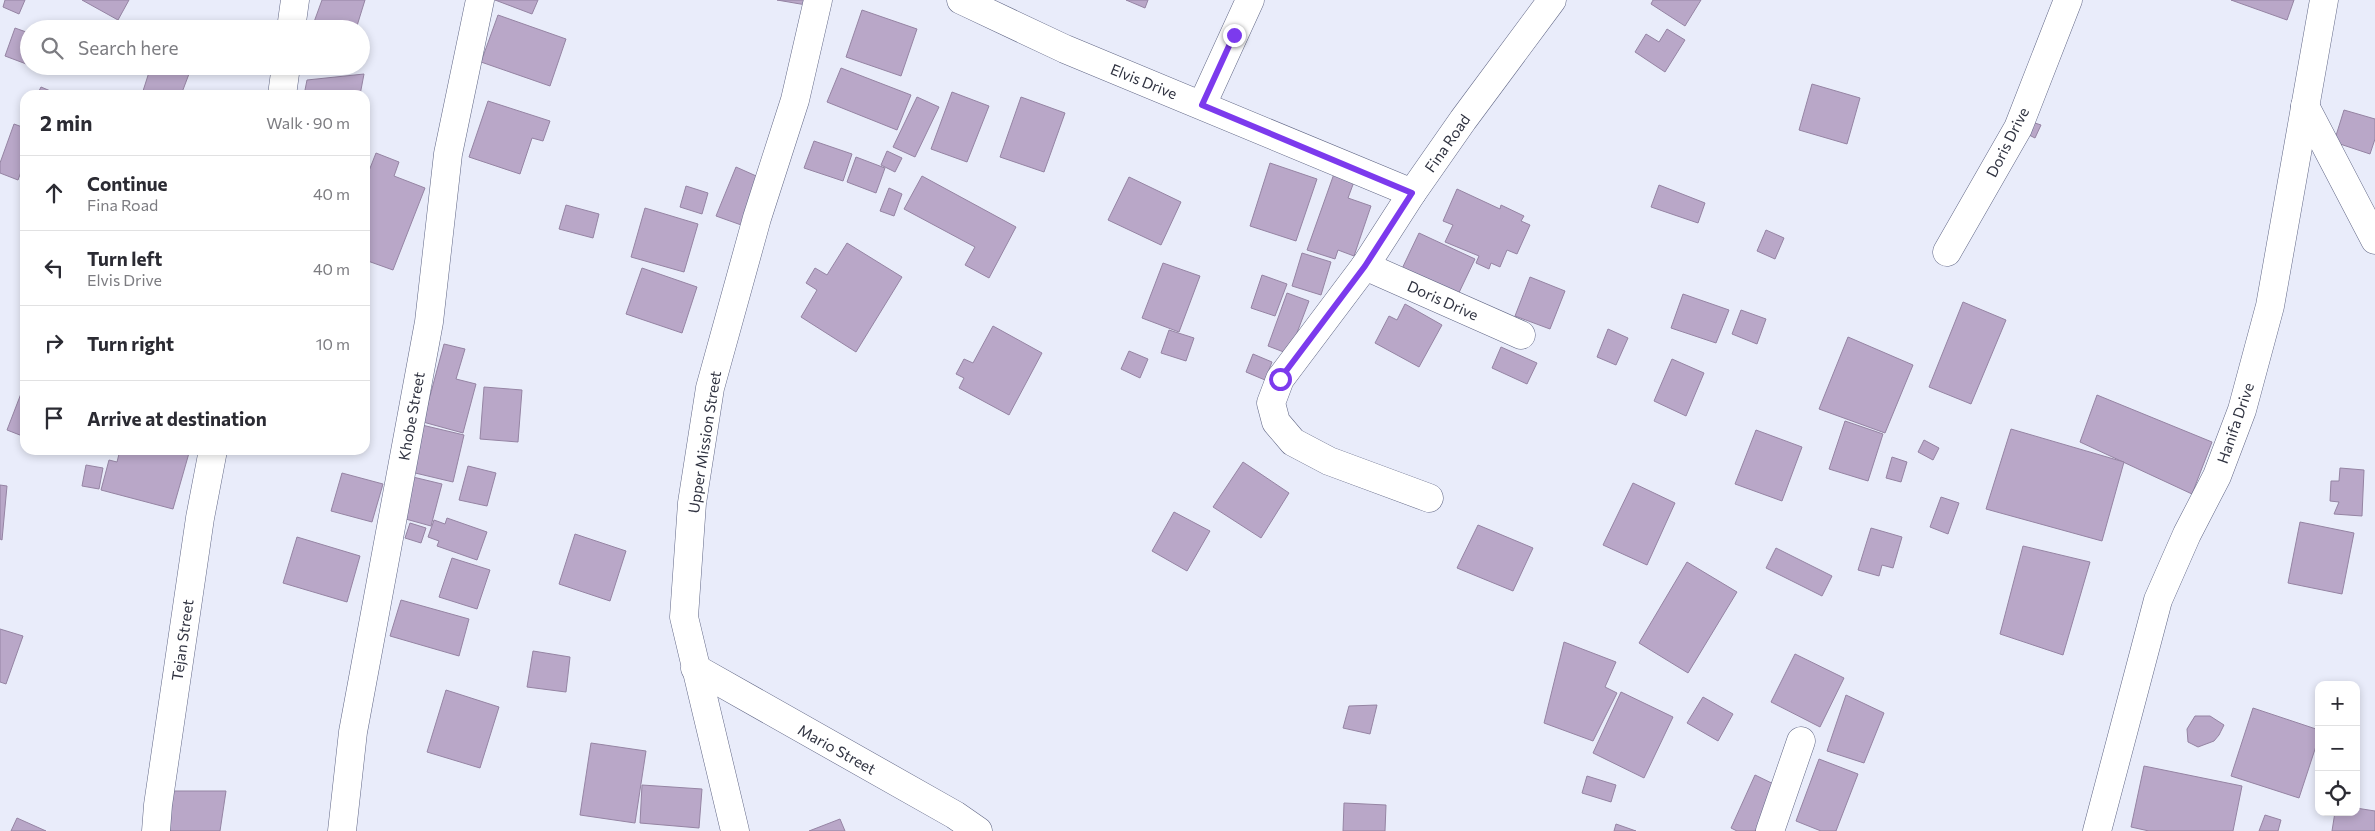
<!DOCTYPE html>
<html lang="en">
<head>
<meta charset="utf-8">
<style>
	:root { --surface:#fff; --page:#f2f2f3; --text:#2b2b33; --muted:#7c7c81; --line:#e1e1e2 }
	body { margin:0; font-family:Commissioner,sans-serif; background:var(--page); color:var(--text) }
	.controls { position:absolute; right:15px; bottom:15px; display:grid; overflow:hidden; border-radius:10px; box-shadow:0 2px 8px #0003 }
	.controls button { width:45px; height:45px; display:grid; place-items:center; padding:0; border:0; border-bottom:1px solid var(--line); background:var(--surface); color:var(--text); font:25px sans-serif }
	.stop { position:absolute; width:15px; height:15px; margin:-11px; border:4px solid #7c3aed; border-radius:50%; background:#fff }
	.stop.end { background:#7c3aed; border-color:#fff; box-shadow:0 1px 5px #0008 }
	.list { margin:0; padding:0; list-style:none }
	h2 { display:flex; justify-content:space-between; align-items:center; height:65px; margin:0; padding:0 20px; font-size:21px }
	h2 small { font-size:16px; font-weight:400; color:var(--muted) }
	.list li { display:grid; grid-template-columns:32px 1fr auto; gap:15px; align-items:center; box-sizing:border-box; height:75px; padding:0 20px; border-top:1px solid var(--line) }
	.list b { display:block; font-size:19px; white-space:nowrap }
	.list p { margin:0; font-size:16px; white-space:nowrap; color:var(--muted) }
	.list em { font-size:16px; font-style:normal; color:var(--muted) }
	.icon { flex:none; width:28px; height:28px; fill:none; stroke:currentColor; stroke-width:2; stroke-linecap:round; stroke-linejoin:round }
	.map { position:relative; flex:none; width:2375px; height:831px; overflow:hidden }
	.search { position:absolute; background:var(--surface); box-shadow:0 2px 8px #0003; left:20px; top:20px; width:350px; height:55px; display:flex; align-items:center; gap:12px; box-sizing:border-box; padding:0 18px; border-radius:28px; color:var(--muted); font-size:19px }
	.panel { position:absolute; background:var(--surface); box-shadow:0 2px 8px #0003; left:20px; top:90px; width:350px; height:365px; border-radius:15px }
	.map>svg:first-child { display:block }
	.building { fill:#b9a7c8; stroke:#9584a3 }
	.lines { fill:none; stroke-linecap:round; stroke-linejoin:round }
	.street-casing { stroke:#606685; stroke-width:29 }
	.street { stroke:#fff; stroke-width:28 }
	.route { stroke:#7c3aed; stroke-width:6 }
	.labels { text-anchor:middle; dominant-baseline:central; stroke-width:5; stroke-linejoin:round; paint-order:stroke }
	.street-label { font-size:15px; fill:#303341; stroke:#fff }
</style>
</head>
<body>
<div class="map">
<svg width="2375" height="831" viewBox="0 0 2375 831">
	<rect width="100%" height="100%" fill="#e9ecfa"/>
	<g class="building">
		<polygon points="5,0 25,0 19,14 3,7"/>
		<polygon points="82,0 129,0 118,20"/>
		<polygon points="322,0 365,0 356,29 333,29 314,22"/>
		<polygon points="495,0 538,0 532,14"/>
		<polygon points="777,0 813,0 812,6"/>
		<polygon points="1126,0 1148,0 1145,8"/>
		<polygon points="1653,0 1701,0 1685,26 1651,4"/>
		<polygon points="2231,0 2294,0 2287,20"/>
		<polygon points="862,10 917,29 901,76 846,57"/>
		<polygon points="498,15 566,39 550,86 481,62"/>
		<polygon points="15,28 29,33 29,65 5,56"/>
		<polygon points="1667,29 1685,40 1665,72 1635,52 1646,34 1659,42"/>
		<polygon points="33,66 50,66 48,72"/>
		<polygon points="151,66 192,66 181,95 152,95 143,91"/>
		<polygon points="841,68 911,95 897,130 827,102"/>
		<polygon points="364,74 360,95 304,95 307,80"/>
		<polygon points="1812,84 1860,98 1847,144 1799,130"/>
		<polygon points="41,87 60,95 37,95"/>
		<polygon points="952,92 989,106 967,162 931,149"/>
		<polygon points="917,97 939,107 915,157 893,147"/>
		<polygon points="1021,97 1065,113 1044,172 1000,157"/>
		<polygon points="488,101 550,121 543,141 532,138 520,174 469,157"/>
		<polygon points="2344,110 2375,119 2375,139 2370,154 2334,142"/>
		<polygon points="2032,122 2041,125 2035,138 2027,134"/>
		<polygon points="14,124 25,128 25,161 18,180 0,173 0,163"/>
		<polygon points="814,141 852,154 843,181 804,168"/>
		<polygon points="887,151 902,158 895,172 881,165"/>
		<polygon points="376,153 399,162 394,176 425,188 393,270 365,260 365,181"/>
		<polygon points="856,157 885,168 876,193 847,182"/>
		<polygon points="1270,163 1317,179 1296,241 1250,226"/>
		<polygon points="736,167 763,179 744,226 716,216"/>
		<polygon points="1335,171 1355,179 1348,198 1371,206 1354,256 1338,250 1335,259 1307,250"/>
		<polygon points="922,176 1016,227 989,278 965,265 975,247 904,209"/>
		<polygon points="1129,177 1181,202 1161,245 1108,220"/>
		<polygon points="1659,185 1705,203 1698,223 1651,207"/>
		<polygon points="686,186 708,193 702,214 680,207"/>
		<polygon points="889,188 902,194 894,216 880,211"/>
		<polygon points="1457,189 1500,209 1501,205 1524,216 1521,221 1530,225 1517,254 1507,250 1500,267 1491,263 1489,269 1476,263 1479,256 1445,242 1453,225 1443,221"/>
		<polygon points="566,205 599,214 593,238 559,229"/>
		<polygon points="645,208 698,224 684,272 631,257"/>
		<polygon points="1766,230 1784,238 1775,259 1757,251"/>
		<polygon points="1419,233 1475,259 1455,301 1399,275"/>
		<polygon points="847,243 902,277 856,352 801,317 817,290 806,283 815,268 827,275"/>
		<polygon points="1302,253 1331,262 1321,295 1292,286"/>
		<polygon points="1163,263 1200,276 1179,332 1142,318"/>
		<polygon points="642,268 697,287 682,333 626,314"/>
		<polygon points="1262,275 1287,284 1275,316 1251,308"/>
		<polygon points="1530,277 1565,291 1550,329 1515,316"/>
		<polygon points="1287,293 1309,301 1289,354 1268,346"/>
		<polygon points="1683,294 1729,310 1716,343 1671,328"/>
		<polygon points="1963,302 2006,320 1971,404 1929,387"/>
		<polygon points="1405,304 1442,325 1419,367 1375,343 1389,316 1397,320"/>
		<polygon points="1741,310 1766,319 1757,344 1732,334"/>
		<polygon points="993,326 1042,353 1009,415 959,388 964,378 956,374 964,359 973,363"/>
		<polygon points="1608,329 1628,338 1616,365 1597,357"/>
		<polygon points="1169,330 1194,338 1186,361 1161,353"/>
		<polygon points="1848,337 1913,365 1885,433 1819,409"/>
		<polygon points="444,344 465,349 456,379 476,384 463,433 423,422"/>
		<polygon points="1501,347 1537,363 1527,384 1492,368"/>
		<polygon points="1129,351 1148,359 1140,378 1121,369"/>
		<polygon points="1253,354 1272,362 1265,380 1246,372"/>
		<polygon points="1672,359 1704,373 1686,416 1654,401"/>
		<polygon points="484,387 522,390 518,442 480,439"/>
		<polygon points="22,391 25,392 25,437 7,430"/>
		<polygon points="2097,395 2212,442 2192,494 2080,442"/>
		<polygon points="1845,421 1883,434 1868,481 1829,469"/>
		<polygon points="422,425 464,435 453,482 411,472"/>
		<polygon points="2011,429 2124,462 2102,541 1986,509"/>
		<polygon points="1756,430 1802,447 1782,501 1735,484"/>
		<polygon points="1924,440 1939,448 1933,460 1918,452"/>
		<polygon points="120,450 179,450 189,453 173,509 101,490 109,460 117,462"/>
		<polygon points="1892,457 1907,462 1901,482 1886,478"/>
		<polygon points="1243,462 1289,493 1261,538 1213,507"/>
		<polygon points="86,465 103,468 99,489 82,486"/>
		<polygon points="468,466 496,473 487,506 459,500"/>
		<polygon points="2340,468 2364,470 2362,516 2334,514 2339,502 2330,501 2331,481 2339,481"/>
		<polygon points="342,473 383,484 372,522 331,511"/>
		<polygon points="413,477 442,484 431,526 402,518"/>
		<polygon points="1633,483 1675,503 1647,565 1603,545"/>
		<polygon points="0,485 7,486 2,540 0,539"/>
		<polygon points="1941,497 1959,503 1948,534 1930,527"/>
		<polygon points="1174,512 1210,531 1187,571 1152,551"/>
		<polygon points="447,518 487,532 477,560 437,546 439,541 428,537 434,520 445,524"/>
		<polygon points="2300,522 2354,533 2342,594 2288,583"/>
		<polygon points="410,523 426,528 421,543 405,538"/>
		<polygon points="1478,525 1533,548 1513,591 1457,568"/>
		<polygon points="1871,528 1902,537 1893,568 1882,565 1879,576 1858,570"/>
		<polygon points="575,534 626,551 610,601 559,584"/>
		<polygon points="297,537 360,556 347,602 283,583"/>
		<polygon points="2023,546 2090,562 2063,655 2000,634"/>
		<polygon points="1776,548 1832,576 1822,596 1766,568"/>
		<polygon points="452,558 490,570 477,609 439,597"/>
		<polygon points="1687,562 1737,592 1688,673 1639,643"/>
		<polygon points="401,600 469,619 459,656 390,636"/>
		<polygon points="0,629 23,636 6,684 0,682"/>
		<polygon points="1564,642 1616,662 1605,687 1617,693 1593,741 1544,723"/>
		<polygon points="533,651 570,657 566,692 527,687"/>
		<polygon points="1795,654 1844,678 1820,727 1771,702"/>
		<polygon points="446,690 499,707 480,768 427,752"/>
		<polygon points="1621,692 1673,717 1644,778 1593,753"/>
		<polygon points="1846,695 1884,713 1864,763 1827,751"/>
		<polygon points="1703,697 1733,714 1718,741 1687,723"/>
		<polygon points="1377,705 1370,734 1343,728 1349,706"/>
		<polygon points="2253,708 2319,730 2319,737 2299,798 2231,776"/>
		<polygon points="2195,716 2210,716 2224,725 2219,735 2214,741 2198,747 2188,742 2187,729"/>
		<polygon points="591,743 646,751 635,823 580,815"/>
		<polygon points="1819,759 1858,774 1836,831 1821,831 1796,821"/>
		<polygon points="2144,766 2242,786 2233,831 2149,831 2131,827"/>
		<polygon points="1755,775 1784,789 1765,831 1737,831 1731,828"/>
		<polygon points="1587,776 1616,785 1611,802 1582,793"/>
		<polygon points="642,785 702,789 699,828 640,823"/>
		<polygon points="172,791 226,791 220,831 166,831"/>
		<polygon points="1344,803 1386,805 1385,831 1343,831"/>
		<polygon points="2356,808 2375,811 2375,831 2332,831 2335,812 2356,812"/>
		<polygon points="2265,815 2281,820 2278,831 2259,831"/>
		<polygon points="17,818 46,831 11,831"/>
		<polygon points="840,819 845,831 809,831"/>
		<polygon points="1616,824 1636,831 1614,831"/>
	</g>
	<g class="lines">
		<defs>
			<g id="street">
				<polyline points="961,0 1065,49 1412,193"/>
				<polyline points="291,29 295,0"/>
				<polyline points="282,95 286,66"/>
				<polyline points="1202,105 1250,0"/>
				<polyline points="2305,106 2375,240"/>
				<polyline points="1947,252 2018,128 2068,0"/>
				<polyline points="1365,266 1521,335"/>
				<polyline points="1429,498 1329,461 1293,442 1276,422 1271,403 1280,379 1365,266 1412,193 1463,120 1552,0"/>
				<polyline points="695,668 955,815 978,831"/>
				<polyline points="156,831 158,805 200,518 213,450"/>
				<polyline points="342,831 353,732 429,322 448,154 480,0"/>
				<polyline points="735,831 684,617 692,503 710,388 757,218 795,100 818,0"/>
				<polyline points="1770,831 1801,741"/>
				<polyline points="2097,831 2158,600 2187,534 2217,476 2242,410 2270,306 2324,0"/>
			</g>
		</defs>
		<use href="#street" class="street-casing"/>
		<use href="#street" class="street"/>
	</g>
	<g class="lines">
		<polyline class="route" points="1234,35 1202,105 1412,193 1365,266 1280,379"/>
	</g>
	<g class="labels">
		<g class="street-label">
			<text transform="translate(1144 81) rotate(22)">Elvis Drive</text>
			<text transform="translate(2007 142) rotate(-63)">Doris Drive</text>
			<text transform="translate(1447 143) rotate(-55)">Fina Road</text>
			<text transform="translate(1443 300) rotate(24)">Doris Drive</text>
			<text transform="translate(411 416) rotate(-80)">Khobe Street</text>
			<text transform="translate(2235 423) rotate(-71)">Hanifa Drive</text>
			<text transform="translate(704 442) rotate(-81)">Upper Mission Street</text>
			<text transform="translate(182 640) rotate(-82)">Tejan Street</text>
			<text transform="translate(837 749) rotate(29)">Mario Street</text>
		</g>
	</g>
</svg>
<div class="controls">
<button>+</button>
<button>−</button>
<button><svg class="icon" aria-label="locate" viewBox="0 0 24 24"><circle cx="12" cy="12" r="6"/><path d="M12 2v4M12 18v4M2 12h4M18 12h4"/></svg></button>
</div>
<div class="stop" style="left:1280px;top:379px"></div>
<div class="stop end" style="left:1234px;top:35px"></div>
<div class="search"><svg class="icon" aria-label="search" viewBox="0 0 24 24"><circle cx="10" cy="10" r="6"/><path d="M15 15l6 6"/></svg>Search here</div>
<section class="panel">
<h2>2 min<small>Walk · 90 m</small></h2>
<ul class="list">
<li><svg class="icon" aria-label="ahead" viewBox="0 0 24 24"><path d="M12 20V5M6 11l6-6 6 6"/></svg><div><b>Continue</b><p>Fina Road</p></div><em>40 m</em></li>
<li><svg class="icon" aria-label="left" viewBox="0 0 24 24"><path d="M17 20v-9H6M10 6l-5 5 5 5"/></svg><div><b>Turn left</b><p>Elvis Drive</p></div><em>40 m</em></li>
<li><svg class="icon" aria-label="right" viewBox="0 0 24 24"><path d="M7 20v-9h11M14 6l5 5-5 5"/></svg><div><b>Turn right</b></div><em>10 m</em></li>
<li><svg class="icon" aria-label="arrive" viewBox="0 0 24 24"><path d="M6 21V4h12l-3 4 3 4H6"/></svg><div><b>Arrive at destination</b></div></li>
</ul>
</section>
</div>
</body>
</html>
